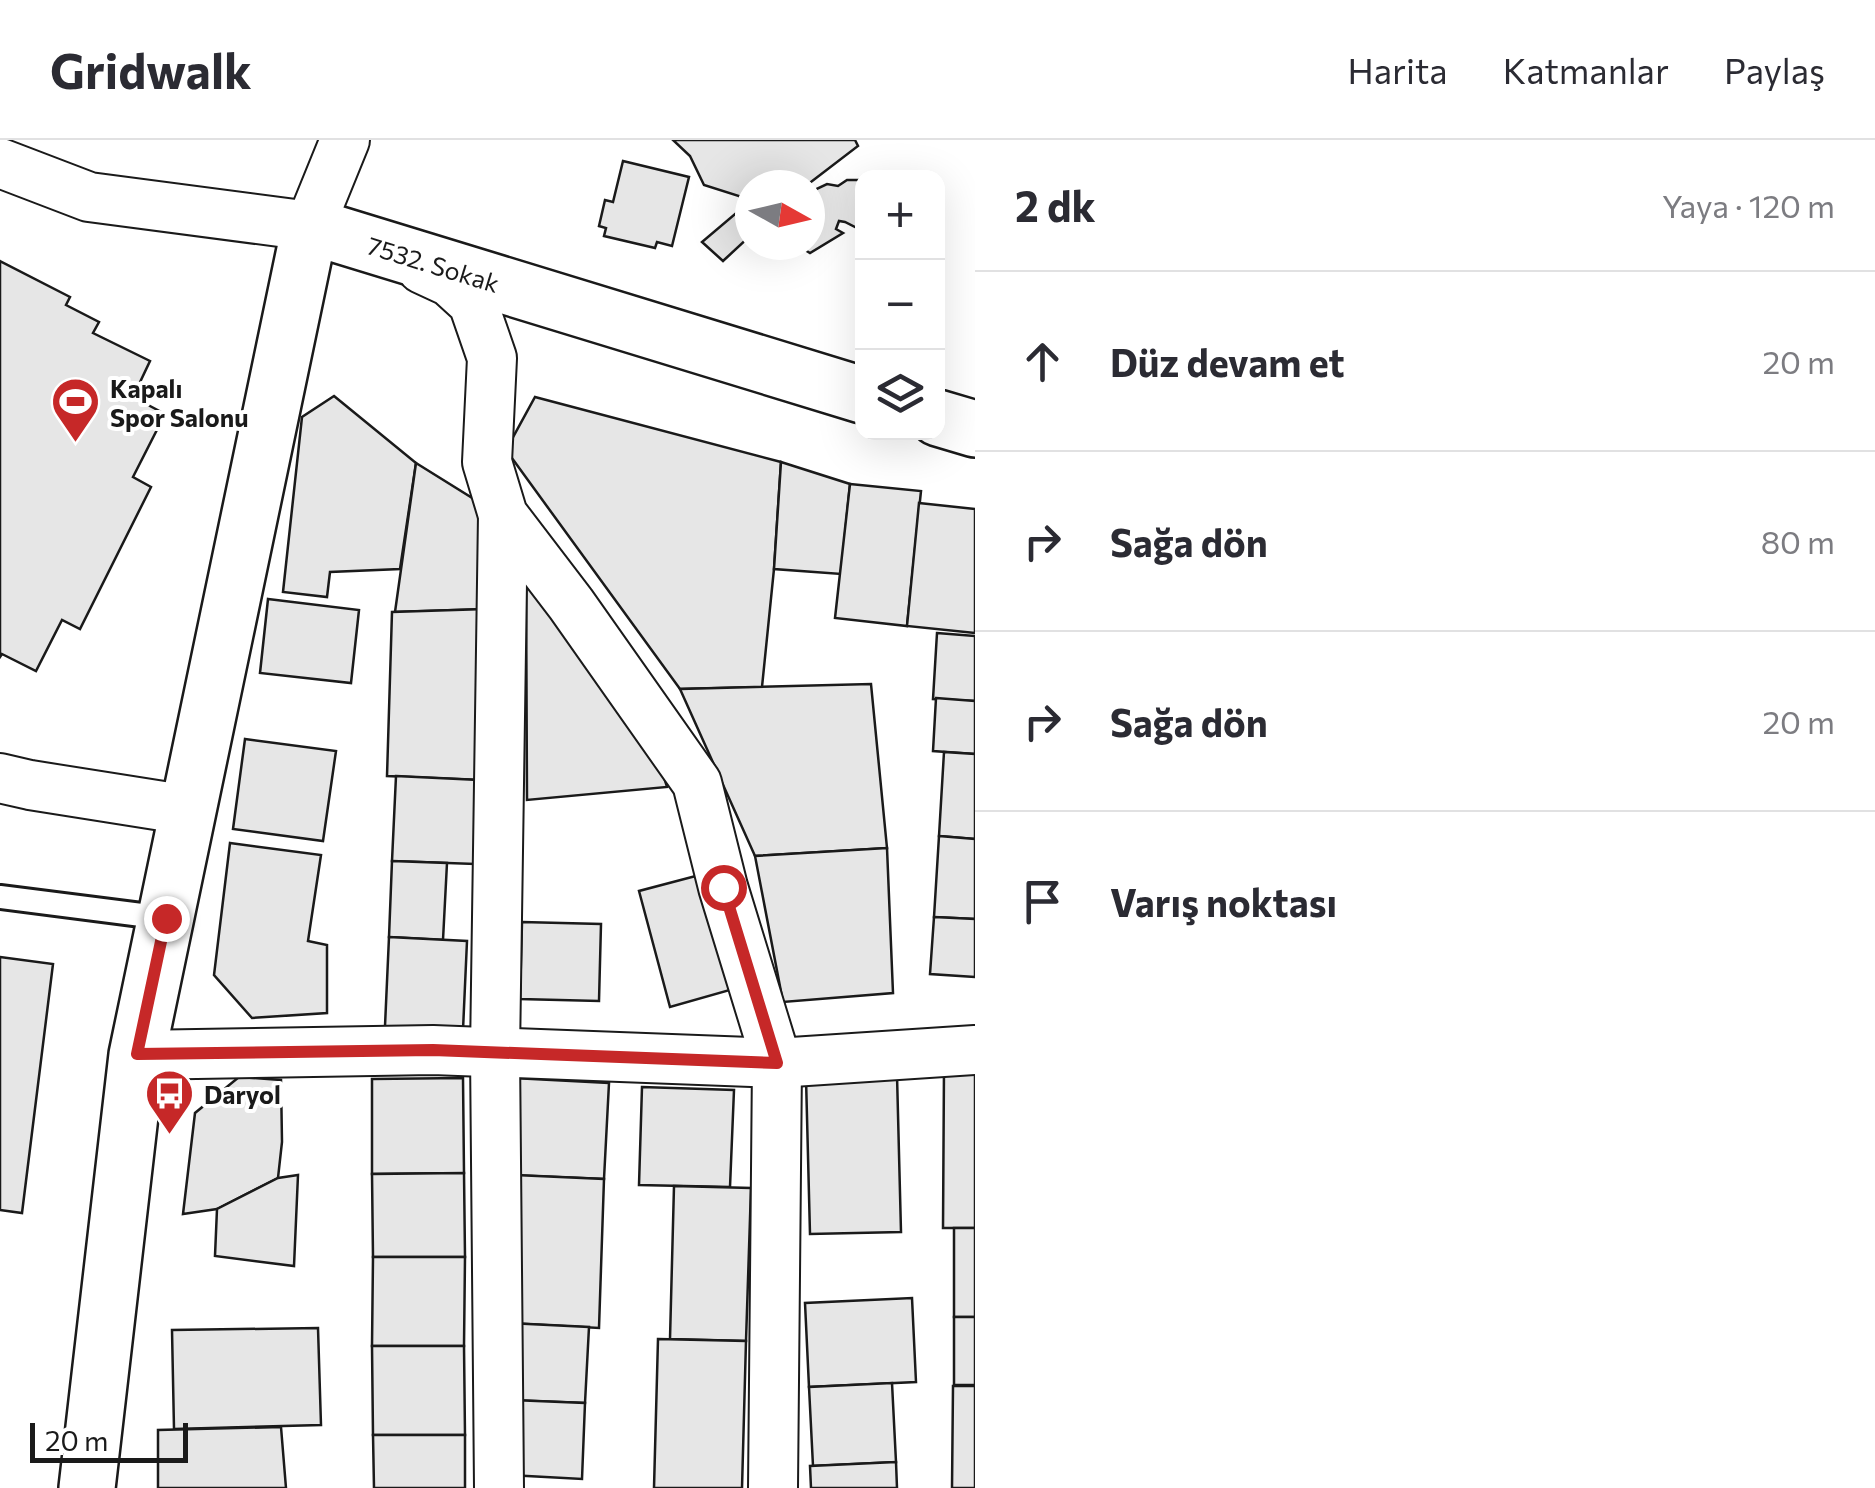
<!DOCTYPE html>
<html lang="tr">
<head>
<meta charset="utf-8">
<style>
	:root { --surface:#fff; --page:#f7f7f7; --text:#2b2b33; --muted:#7c7c81; --line:#e1e1e2 }
	body { margin:0; font-family:Commissioner,sans-serif; background:var(--page); color:var(--text) }
	.controls { position:absolute; right:30px; top:30px; display:grid; overflow:hidden; border-radius:20px; box-shadow:0 10px 40px #0002 }
	.controls button { width:90px; height:90px; display:grid; place-items:center; padding:0; border:0; border-bottom:2px solid var(--line); background:var(--surface); color:var(--text); font:50px sans-serif }
	.compass { position:absolute; left:735px; top:30px; width:90px; height:90px; border-radius:50%; background:var(--surface); box-shadow:0 10px 40px #0002; rotate:98deg }
	.scale { position:absolute; left:30px; bottom:25px; width:158px; box-sizing:border-box; padding-left:10px; border:5px solid #1a1a1a; border-top:0; font-size:28px; line-height:35px; white-space:nowrap; color:#1a1a1a; -webkit-text-stroke:8px #fff; paint-order:stroke }
	.stop { position:absolute; width:30px; height:30px; margin:-22px; border:8px solid #c62828; border-radius:50%; background:#fff }
	.stop.end { background:#c62828; border-color:#fff; box-shadow:0 2px 10px #0008 }
	.list { margin:0; padding:0; list-style:none }
	h2 { display:flex; justify-content:space-between; align-items:center; height:130px; margin:0; padding:0 40px; font-size:42px }
	h2 small { font-size:32px; font-weight:400; color:var(--muted) }
	.list li { display:grid; grid-template-columns:65px 1fr auto; gap:30px; align-items:center; box-sizing:border-box; height:180px; padding:0 40px; border-top:2px solid var(--line) }
	.list b { display:block; font-size:38px; white-space:nowrap }
	.list em { font-size:32px; font-style:normal; color:var(--muted) }
	.icon { flex:none; width:55px; height:55px; fill:none; stroke:currentColor; stroke-width:2; stroke-linecap:round; stroke-linejoin:round }
	.map { position:relative; flex:none; width:975px; height:1348px; overflow:hidden }
	header { display:flex; align-items:center; gap:60px; box-sizing:border-box; height:140px; padding:0 50px; background:var(--surface); border-bottom:2px solid var(--line) }
	header strong { font-size:48px }
	nav { display:flex; gap:55px; margin-inline-start:auto; font-size:35px }
	main { display:flex }
	aside { flex:1; background:var(--surface) }
	.map>svg:first-child { display:block }
	.building { fill:#e6e6e6; stroke:#1a1a1a; stroke-width:2.5 }
	.lines { fill:none; stroke-linecap:round; stroke-linejoin:round }
	.lane-casing { stroke:#1a1a1a; stroke-width:28 }
	.street-casing { stroke:#1a1a1a; stroke-width:52 }
	.secondary-casing { stroke:#1a1a1a; stroke-width:60 }
	.lane { stroke:#fff; stroke-width:22 }
	.street { stroke:#fff; stroke-width:48 }
	.secondary { stroke:#fff; stroke-width:55 }
	.route { stroke:#c62828; stroke-width:12 }
	.labels { text-anchor:middle; dominant-baseline:central; stroke-width:8; stroke-linejoin:round; paint-order:stroke }
	.street-label { font-size:25px; fill:#1a1a1a; stroke:#fff }
	.poi-label { font-size:25px; font-weight:bold; fill:#1a1a1a; stroke:#fff; text-anchor:start }
</style>
</head>
<body>
<header>
<strong>Gridwalk</strong>
<nav><a>Harita</a><a>Katmanlar</a><a>Paylaş</a></nav>
</header>
<main>
<div class="map">
<svg width="975" height="1348" viewBox="0 0 975 1348">
	<rect width="100%" height="100%" fill="#fff"/>
	<g class="building">
		<polygon points="673,0 855,0 858,6 807,45 750,45 750,96 723,121 702,102 747,64 739,56 704,45 690,16"/>
		<polygon points="623,21 689,37 672,106 657,102 655,108 604,96 606,88 599,86 605,60 613,62"/>
		<polygon points="847,40 862,40 862,86 859,89 845,82 839,81 836,89 843,93 810,113 797,105 810,105 810,52 827,44 838,46"/>
		<polygon points="0,121 70,157 66,165 99,182 93,193 150,221 133,257 165,274 133,337 151,347 80,489 62,480 36,531 2,514 0,517"/>
		<polygon points="334,256 416,323 400,429 330,432 327,457 283,452 302,277"/>
		<polygon points="535,257 781,322 774,429 762,547 680,549 506,310"/>
		<polygon points="781,322 850,344 841,434 774,429"/>
		<polygon points="416,323 485,366 486,469 395,472"/>
		<polygon points="850,344 921,351 907,486 835,478"/>
		<polygon points="919,363 975,369 975,493 907,486"/>
		<polygon points="526,435 647,583 667,647 527,660"/>
		<polygon points="268,459 359,470 351,543 260,533"/>
		<polygon points="486,469 479,640 387,636 392,472"/>
		<polygon points="937,493 975,496 975,561 933,559"/>
		<polygon points="871,544 887,708 755,716 680,549"/>
		<polygon points="936,558 975,561 975,614 933,611"/>
		<polygon points="245,599 336,611 323,701 233,689"/>
		<polygon points="944,612 975,614 975,699 939,696"/>
		<polygon points="396,636 479,640 475,724 392,721"/>
		<polygon points="939,696 975,699 975,779 934,777"/>
		<polygon points="230,703 321,715 308,801 327,805 327,873 252,878 214,835"/>
		<polygon points="887,708 893,853 783,862 755,716"/>
		<polygon points="392,721 447,723 443,800 389,797"/>
		<polygon points="707,733 737,848 670,867 639,751"/>
		<polygon points="934,777 975,779 975,837 930,834"/>
		<polygon points="522,782 601,784 599,861 520,859"/>
		<polygon points="389,797 467,801 463,890 385,886"/>
		<polygon points="0,817 53,824 22,1073 0,1070"/>
		<polygon points="944,927 975,927 975,1088 943,1088"/>
		<polygon points="897,935 901,1092 810,1094 806,938"/>
		<polygon points="239,937 281,940 282,1002 278,1038 217,1069 183,1074 195,973"/>
		<polygon points="463,938 464,1033 372,1034 372,939"/>
		<polygon points="513,938 609,943 604,1039 509,1035"/>
		<polygon points="642,947 734,950 730,1047 639,1045"/>
		<polygon points="464,1033 465,1117 373,1117 372,1034"/>
		<polygon points="298,1035 294,1126 215,1116 217,1069 278,1038"/>
		<polygon points="515,1035 604,1039 599,1188 508,1183"/>
		<polygon points="674,1046 751,1048 746,1201 670,1199"/>
		<rect x="954" y="1088" width="21" height="89"/>
		<polygon points="373,1117 465,1117 464,1206 372,1206"/>
		<polygon points="912,1158 916,1242 809,1247 805,1163"/>
		<rect x="954" y="1177" width="21" height="68"/>
		<polygon points="508,1183 589,1187 585,1263 505,1260"/>
		<polygon points="318,1188 321,1285 174,1289 172,1190"/>
		<polygon points="658,1199 746,1201 742,1348 654,1348"/>
		<polygon points="372,1206 464,1206 465,1295 373,1295"/>
		<polygon points="892,1243 896,1322 813,1326 809,1247"/>
		<polygon points="953,1246 975,1246 975,1348 952,1348"/>
		<polygon points="512,1260 585,1263 582,1339 509,1335"/>
		<polygon points="281,1287 286,1348 158,1348 158,1290"/>
		<polygon points="373,1295 465,1295 465,1348 374,1348"/>
		<polygon points="896,1322 897,1348 811,1348 810,1326"/>
	</g>
	<g class="lines">
		<defs>
			<polyline id="lane" points="0,757 165,778"/>
			<g id="street">
				<polyline points="0,23 89,57 310,86 346,100"/>
				<polyline points="310,86 345,0"/>
				<polyline points="422,129 450,142 473,163 492,218 487,322 503,375 571,464 697,643 723,747 777,923 773,1348"/>
				<polyline points="0,638 30,645 188,670"/>
				<polyline points="137,915 433,910 777,923 975,910"/>
				<polyline points="499,1348 495,912 503,375"/>
			</g>
			<g id="secondary">
				<polyline points="938,278 975,289"/>
				<path id="s1" d="M 87,1348 L 137,915 L 310,86 L 862,255"/>
			</g>
		</defs>
		<use href="#lane" class="lane-casing"/>
		<use href="#street" class="street-casing"/>
		<use href="#secondary" class="secondary-casing"/>
		<use href="#lane" class="lane"/>
		<use href="#street" class="street"/>
		<use href="#secondary" class="secondary"/>
	</g>
	<g class="lines">
		<polyline class="route" points="166,778 137,914 433,910 777,923 723,747"/>
	</g>
	<defs>
		<symbol id="stadium-pin" viewBox="-11 -11 22 30"><path d="M0 17L-7.5 6A9.5 9.5 0 1 1 7.5 6Z" fill="#c62828" stroke="#fff"/><path d="M0-5a6.5 5 0 1 0 0 10a6.5 5 0 1 0 0-10ZM-3.5-1.8h7v3.6h-7Z" fill="#fff"/></symbol>
		<symbol id="bus-pin" viewBox="-11 -11 22 30"><path d="M0 17L-7.5 6A9.5 9.5 0 1 1 7.5 6Z" fill="#c62828" stroke="#fff"/><path d="M-5-6H5V4H4V6H2V4H-2V6H-4V4H-5ZM-3.5-4V0h7V-4ZM-3.5 1.2v1.5H-2V1.2ZM2 1.2v1.5H3.5V1.2Z" fill="#fff"/></symbol>
	</defs>
	<g fill-rule="evenodd">
		<use href="#stadium-pin" x="48" y="234" width="55" height="75"/>
		<use href="#bus-pin" x="142" y="926" width="55" height="75"/>
	</g>
	<g class="labels">
		<g class="street-label">
			<text stroke="none"><textPath href="#s1" startOffset="1412">7532. Sokak</textPath></text>
		</g>
		<g class="poi-label">
			<text x="110" y="248">Kapalı<tspan x="110" dy="29">Spor Salonu</tspan></text>
			<text x="204" y="954">Daryol</text>
		</g>
	</g>
</svg>
<div class="controls">
<button>+</button>
<button>−</button>
<button><svg class="icon" aria-label="layers" viewBox="0 0 24 24"><path d="M12 4l9 5-9 5-9-5zM3 14l9 5 9-5"/></svg></button>
</div>
<svg class="compass" viewBox="-18 -18 36 36"><path d="M0-13l5 13h-10z" fill="#e53935"/><path d="M0 13l5-13h-10z" fill="#7c7c81"/></svg>
<div class="scale">20 m</div>
<div class="stop" style="left:723px;top:747px"></div>
<div class="stop end" style="left:166px;top:778px"></div>
</div>
<aside>
<h2>2 dk<small>Yaya · 120 m</small></h2>
<ul class="list">
<li><svg class="icon" aria-label="ahead" viewBox="0 0 24 24"><path d="M12 20V5M6 11l6-6 6 6"/></svg><div><b>Düz devam et</b></div><em>20 m</em></li>
<li><svg class="icon" aria-label="right" viewBox="0 0 24 24"><path d="M7 20v-9h11M14 6l5 5-5 5"/></svg><div><b>Sağa dön</b></div><em>80 m</em></li>
<li><svg class="icon" aria-label="right" viewBox="0 0 24 24"><path d="M7 20v-9h11M14 6l5 5-5 5"/></svg><div><b>Sağa dön</b></div><em>20 m</em></li>
<li><svg class="icon" aria-label="arrive" viewBox="0 0 24 24"><path d="M6 21V4h12l-3 4 3 4H6"/></svg><div><b>Varış noktası</b></div></li>
</ul>
</aside>
</main>
</body>
</html>
